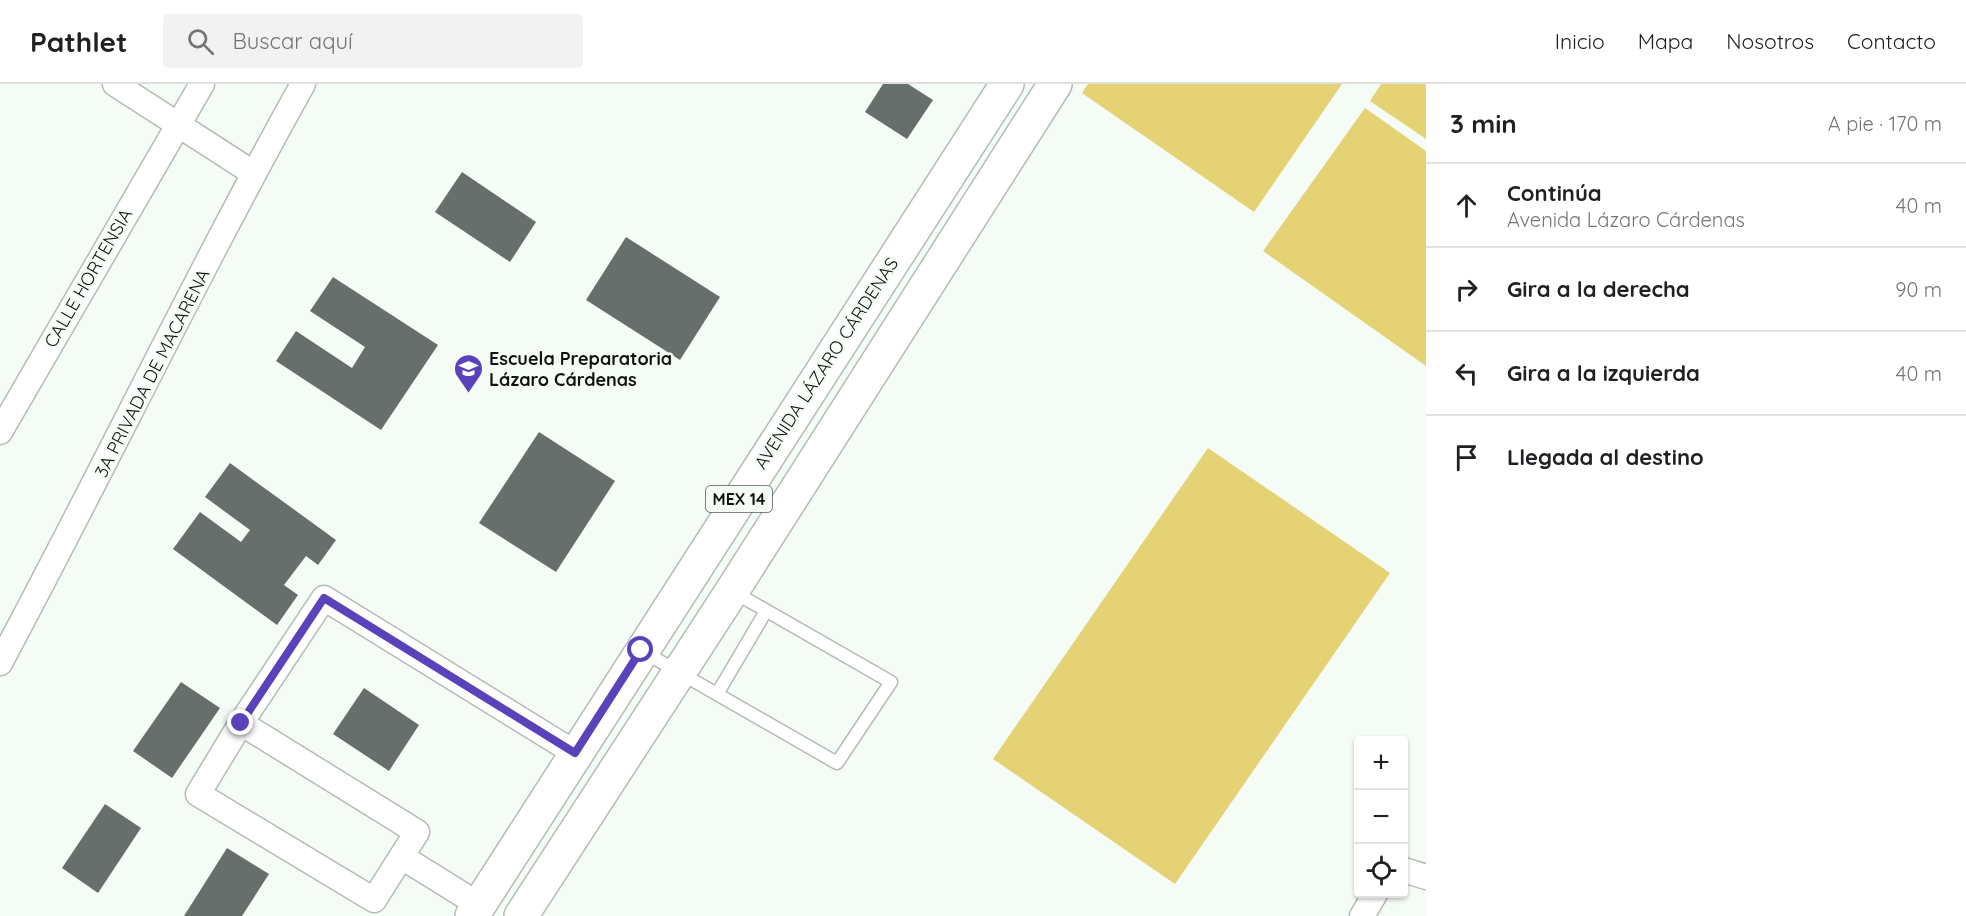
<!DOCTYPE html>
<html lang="es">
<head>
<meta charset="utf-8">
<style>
	:root { --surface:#fff; --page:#f2f2f2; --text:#202124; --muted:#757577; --line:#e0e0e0 }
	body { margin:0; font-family:Quicksand,sans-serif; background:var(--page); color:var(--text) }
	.controls { position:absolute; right:18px; bottom:18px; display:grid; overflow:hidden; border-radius:6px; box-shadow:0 2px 4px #0004 }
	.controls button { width:54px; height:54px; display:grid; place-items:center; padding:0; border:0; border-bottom:2px solid var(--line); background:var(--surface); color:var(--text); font:30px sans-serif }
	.stop { position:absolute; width:18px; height:18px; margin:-14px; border:4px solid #5a42ba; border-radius:50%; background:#fff }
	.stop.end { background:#5a42ba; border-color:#fff; box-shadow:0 2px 6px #0008 }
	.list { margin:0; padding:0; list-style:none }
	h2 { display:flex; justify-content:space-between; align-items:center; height:78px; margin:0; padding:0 24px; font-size:26px }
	h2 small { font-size:20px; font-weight:400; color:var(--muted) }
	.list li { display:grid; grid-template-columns:39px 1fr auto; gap:18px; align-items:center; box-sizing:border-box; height:84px; padding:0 24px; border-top:2px solid var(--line) }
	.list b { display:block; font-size:22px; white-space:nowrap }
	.list p { margin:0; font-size:20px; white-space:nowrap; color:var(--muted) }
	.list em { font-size:20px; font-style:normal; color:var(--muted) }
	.icon { flex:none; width:33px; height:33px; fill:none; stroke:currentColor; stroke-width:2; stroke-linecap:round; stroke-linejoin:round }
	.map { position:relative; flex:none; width:1426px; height:832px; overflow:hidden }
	header { display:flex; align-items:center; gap:36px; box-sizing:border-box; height:84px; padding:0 30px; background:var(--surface); border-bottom:2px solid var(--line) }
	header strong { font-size:28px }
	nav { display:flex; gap:33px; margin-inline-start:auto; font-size:21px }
	.search { width:420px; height:54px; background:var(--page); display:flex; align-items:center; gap:15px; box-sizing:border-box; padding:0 21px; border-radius:6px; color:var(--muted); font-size:22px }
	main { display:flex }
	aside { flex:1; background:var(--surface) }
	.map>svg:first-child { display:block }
	.green { fill:#e5d275 }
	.building { fill:#676f6d }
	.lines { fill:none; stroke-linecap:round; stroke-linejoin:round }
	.lane-casing { stroke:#b5bbb6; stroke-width:15 }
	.street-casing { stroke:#b5bbb6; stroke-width:27 }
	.primary-casing { stroke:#b5bbb6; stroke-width:36 }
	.lane { stroke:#fff; stroke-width:12 }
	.street { stroke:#fff; stroke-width:24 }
	.primary { stroke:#fff; stroke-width:33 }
	.route { stroke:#5a42ba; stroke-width:8 }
	.labels { text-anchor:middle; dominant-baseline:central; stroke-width:5; stroke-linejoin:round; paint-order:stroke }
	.shield { fill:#f5fcf6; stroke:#555855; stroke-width:1.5 }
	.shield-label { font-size:16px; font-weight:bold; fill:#101210 }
	.street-label { font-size:18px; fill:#101210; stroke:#f5fcf6 }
	.poi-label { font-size:18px; font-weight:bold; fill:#101210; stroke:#f5fcf6; text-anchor:start }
</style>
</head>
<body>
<header>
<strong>Pathlet</strong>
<div class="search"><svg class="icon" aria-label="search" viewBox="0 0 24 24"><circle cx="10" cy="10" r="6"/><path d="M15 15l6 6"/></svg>Buscar aquí</div>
<nav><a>Inicio</a><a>Mapa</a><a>Nosotros</a><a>Contacto</a></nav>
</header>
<main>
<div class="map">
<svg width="1426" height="832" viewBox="0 0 1426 832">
	<rect width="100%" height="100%" fill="#f5fcf6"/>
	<g class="green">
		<polygon points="1088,0 1342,0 1254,128 1082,9"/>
		<polygon points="1381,0 1426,0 1426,55 1370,17"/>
		<polygon points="1365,24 1426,67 1426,282 1263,167"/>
		<polygon points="1208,364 1390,489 1175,800 993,675"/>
	</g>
	<g class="building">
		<polygon points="883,0 908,0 933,16 907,55 865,28"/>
		<polygon points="462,88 536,138 510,178 435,128"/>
		<polygon points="626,153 720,213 680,276 586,216"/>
		<polygon points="333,193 438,261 381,346 276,277 296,247 352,284 365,263 310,227"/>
		<polygon points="539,348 615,397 556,488 479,439"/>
		<polygon points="230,379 336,456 318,481 306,472 284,501 298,511 277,541 173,465 200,428 241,458 250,446 205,413"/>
		<polygon points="181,598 220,624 172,694 133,667"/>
		<polygon points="364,604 419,641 389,687 333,650"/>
		<polygon points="105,720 141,744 98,809 62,784"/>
		<polygon points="227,764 269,790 242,832 184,832"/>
	</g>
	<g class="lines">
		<defs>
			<g id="lane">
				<polyline points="642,567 837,679 891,598 732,507"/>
				<polyline points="717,610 766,527"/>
			</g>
			<g id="street">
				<polyline points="115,0 253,89"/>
				<polyline points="0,348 202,0"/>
				<path d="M 0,579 C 103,387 197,190 303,0"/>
				<polyline points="241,639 417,748 374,816 198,710 241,639 324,514 575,669"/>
				<polyline points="402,773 479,821"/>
				<polyline points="1404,786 1426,793"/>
				<polyline points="1362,832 1375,810"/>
			</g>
			<g id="primary">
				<polyline points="472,832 1007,0"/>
				<polyline points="521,832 732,507 1055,0"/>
			</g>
		</defs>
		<use href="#lane" class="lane-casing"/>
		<use href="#street" class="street-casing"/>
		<use href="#primary" class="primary-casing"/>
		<use href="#lane" class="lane"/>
		<use href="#street" class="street"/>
		<use href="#primary" class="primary"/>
	</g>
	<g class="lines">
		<polyline class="route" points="241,639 324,514 575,669 641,566"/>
	</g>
	<defs>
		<symbol id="school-pin" viewBox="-11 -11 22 30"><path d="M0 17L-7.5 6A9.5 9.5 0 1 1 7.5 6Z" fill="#5a42ba" stroke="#f5fcf6"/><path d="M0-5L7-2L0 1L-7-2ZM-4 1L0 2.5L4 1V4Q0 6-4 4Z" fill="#fff"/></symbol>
	</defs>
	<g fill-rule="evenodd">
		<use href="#school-pin" x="452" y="268" width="33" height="45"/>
	</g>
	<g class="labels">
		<rect class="shield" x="706" y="402" width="66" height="26" rx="4.5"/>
		<g class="shield-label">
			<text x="739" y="415">MEX 14</text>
		</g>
		<g class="street-label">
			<text transform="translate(88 194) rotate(-60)">CALLE HORTENSIA</text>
			<text transform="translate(826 279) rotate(-57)">AVENIDA LÁZARO CÁRDENAS</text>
			<text transform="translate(152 289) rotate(-63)">3A PRIVADA DE MACARENA</text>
		</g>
		<g class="poi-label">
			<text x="489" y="274">Escuela Preparatoria<tspan x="489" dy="21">Lázaro Cárdenas</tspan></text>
		</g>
	</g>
</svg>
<div class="controls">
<button>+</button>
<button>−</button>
<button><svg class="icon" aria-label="locate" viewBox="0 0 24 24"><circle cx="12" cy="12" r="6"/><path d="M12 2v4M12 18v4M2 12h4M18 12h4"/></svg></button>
</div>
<div class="stop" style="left:641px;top:566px"></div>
<div class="stop end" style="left:241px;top:639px"></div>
</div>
<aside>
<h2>3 min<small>A pie · 170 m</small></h2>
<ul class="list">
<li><svg class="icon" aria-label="ahead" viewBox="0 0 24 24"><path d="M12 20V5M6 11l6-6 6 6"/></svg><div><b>Continúa</b><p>Avenida Lázaro Cárdenas</p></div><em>40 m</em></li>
<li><svg class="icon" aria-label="right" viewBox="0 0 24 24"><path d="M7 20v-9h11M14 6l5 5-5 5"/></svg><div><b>Gira a la derecha</b></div><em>90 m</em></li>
<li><svg class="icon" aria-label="left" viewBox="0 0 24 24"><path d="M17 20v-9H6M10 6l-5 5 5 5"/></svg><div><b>Gira a la izquierda</b></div><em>40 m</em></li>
<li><svg class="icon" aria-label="arrive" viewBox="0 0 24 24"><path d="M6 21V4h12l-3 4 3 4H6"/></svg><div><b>Llegada al destino</b></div></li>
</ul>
</aside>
</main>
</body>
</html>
